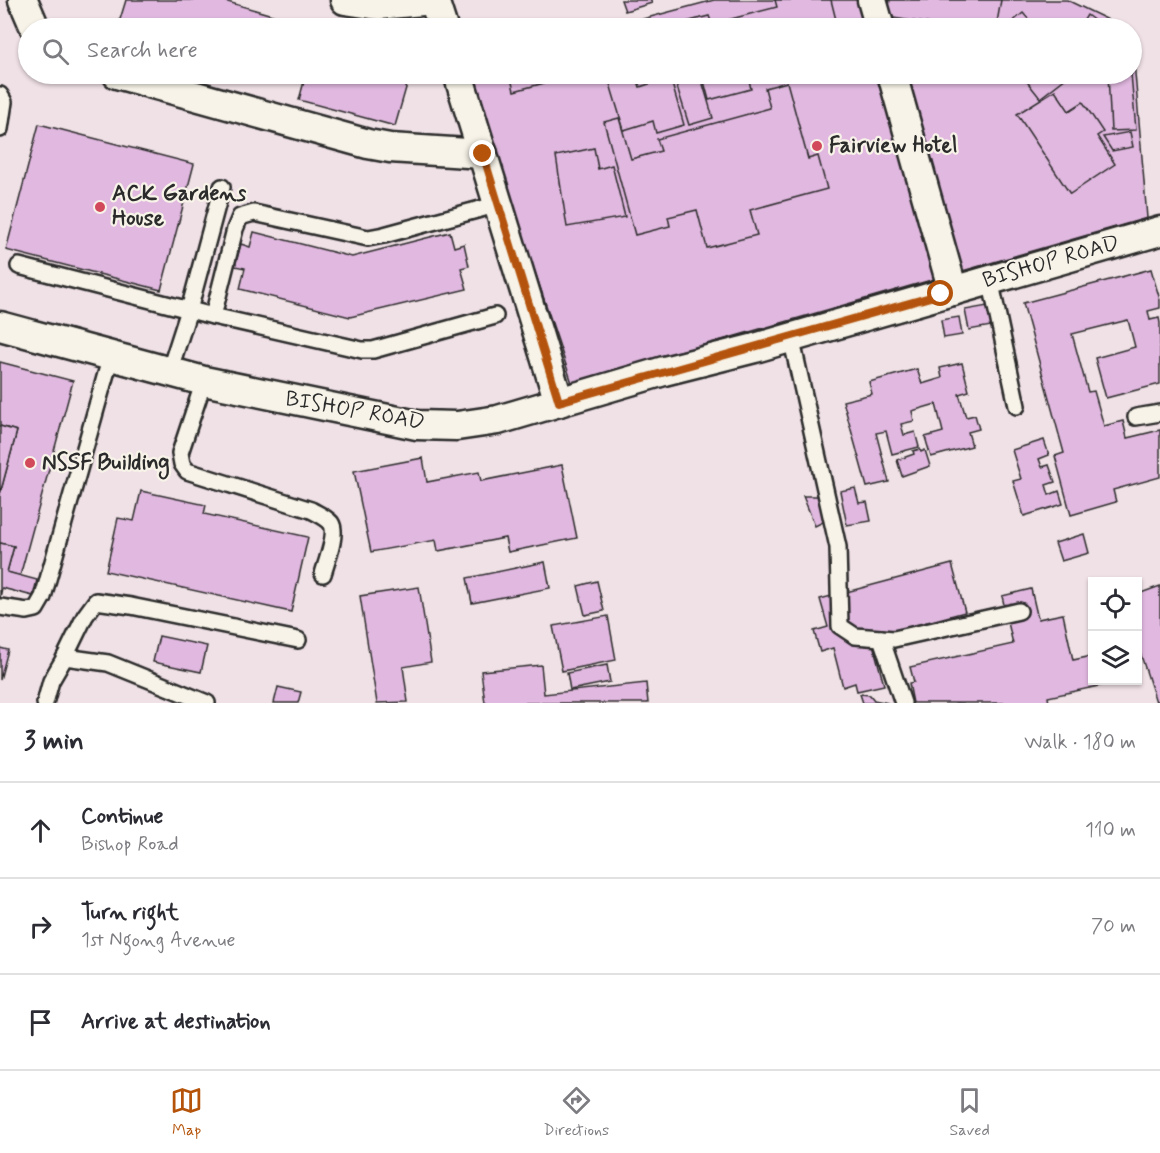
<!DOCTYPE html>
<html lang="en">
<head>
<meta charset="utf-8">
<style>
	:root { --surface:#fff; --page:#f7f7f7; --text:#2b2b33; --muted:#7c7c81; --line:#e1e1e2; --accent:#b45309 }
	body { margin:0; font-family:Mynerve,sans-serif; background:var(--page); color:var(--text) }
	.controls { position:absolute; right:18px; bottom:18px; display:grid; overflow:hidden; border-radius:0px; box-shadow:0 2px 4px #0004 }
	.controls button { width:54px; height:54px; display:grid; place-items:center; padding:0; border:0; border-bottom:2px solid var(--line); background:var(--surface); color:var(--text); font:30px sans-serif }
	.stop { position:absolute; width:18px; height:18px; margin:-14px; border:4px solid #b45309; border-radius:50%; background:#fff }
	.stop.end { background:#b45309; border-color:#fff; box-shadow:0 2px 6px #0008 }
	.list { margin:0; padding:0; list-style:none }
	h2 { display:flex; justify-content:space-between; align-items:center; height:78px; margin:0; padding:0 24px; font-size:26px }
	h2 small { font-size:20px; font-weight:400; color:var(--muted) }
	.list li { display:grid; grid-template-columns:39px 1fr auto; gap:18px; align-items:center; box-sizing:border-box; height:96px; padding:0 24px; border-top:2px solid var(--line) }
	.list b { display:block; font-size:22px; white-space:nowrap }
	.list p { margin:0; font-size:20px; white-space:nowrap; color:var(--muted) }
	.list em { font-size:20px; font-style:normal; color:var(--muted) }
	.icon { flex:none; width:33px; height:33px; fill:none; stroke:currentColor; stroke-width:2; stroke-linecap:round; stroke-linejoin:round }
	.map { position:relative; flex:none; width:1160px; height:703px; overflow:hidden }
	.search { position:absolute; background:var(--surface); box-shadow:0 2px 4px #0004; left:18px; right:18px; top:18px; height:66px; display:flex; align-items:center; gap:15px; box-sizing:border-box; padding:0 21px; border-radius:33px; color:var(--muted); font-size:22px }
	.sheet { height:366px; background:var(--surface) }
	nav { display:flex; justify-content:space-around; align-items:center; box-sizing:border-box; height:84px; border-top:2px solid var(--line); background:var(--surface); font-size:16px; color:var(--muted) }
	nav a { display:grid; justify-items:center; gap:3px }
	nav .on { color:var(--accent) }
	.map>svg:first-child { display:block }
	.building { fill:#e1b8e0; stroke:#2b2b2b; stroke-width:1.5 }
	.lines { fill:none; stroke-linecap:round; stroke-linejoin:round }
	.lane-casing { stroke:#2b2b2b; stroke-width:20 }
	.street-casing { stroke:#2b2b2b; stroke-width:33 }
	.lane { stroke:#f7f3e8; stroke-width:15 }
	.street { stroke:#f7f3e8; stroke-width:28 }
	.route { stroke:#b45309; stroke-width:8 }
	.poi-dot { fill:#d1495b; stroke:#f7f3e8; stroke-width:2 }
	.labels { text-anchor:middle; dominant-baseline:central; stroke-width:4.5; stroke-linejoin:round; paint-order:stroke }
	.poi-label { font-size:22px; font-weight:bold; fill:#2b2b2b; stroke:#f7f3e8; text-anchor:start }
	.street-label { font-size:22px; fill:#2b2b2b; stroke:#f7f3e8 }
</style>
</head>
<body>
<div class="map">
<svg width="1160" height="703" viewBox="0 0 1160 703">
	<rect width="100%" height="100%" fill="#f0e1e6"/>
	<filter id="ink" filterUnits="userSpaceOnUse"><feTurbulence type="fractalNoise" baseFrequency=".0167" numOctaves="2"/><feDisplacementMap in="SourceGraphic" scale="12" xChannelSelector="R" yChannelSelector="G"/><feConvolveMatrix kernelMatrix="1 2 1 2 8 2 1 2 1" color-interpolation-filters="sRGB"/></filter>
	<g filter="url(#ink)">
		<g class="building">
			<polygon points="126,0 221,0 303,24 302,28 128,28 118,26"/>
			<polygon points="621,0 651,0 652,3 625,11"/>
			<polygon points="714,0 1067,0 1125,28 609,28"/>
			<polygon points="775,0 831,0 837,24 820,28 663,28 709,16 712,24 777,7"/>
			<polygon points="890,0 1001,0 996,28 957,28 887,17"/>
			<polygon points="1023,13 1036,28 1005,28"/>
			<polygon points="1087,15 1104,28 1079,28"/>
			<polygon points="1132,37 1147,218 572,383 469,74 1132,74"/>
			<polygon points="306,74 410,74 395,126 299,100"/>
			<polygon points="510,74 578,74 514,91"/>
			<polygon points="607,74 636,74 640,87 670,77 684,125 656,133 653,121 624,130"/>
			<polygon points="684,74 700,74 713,118 689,125 674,77"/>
			<polygon points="702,74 769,74 769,75 749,80 751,89 709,100"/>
			<polygon points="1021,74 1071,74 1040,98"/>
			<polygon points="1108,74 1131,74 1136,130 1111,131"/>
			<polygon points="787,82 808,159 818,156 827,189 750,210 757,235 707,248 697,210 668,217 670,226 635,235 604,122 619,118 631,159 661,151 657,139 770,108 765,88"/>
			<polygon points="1055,90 1069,111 1083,102 1103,132 1097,136 1115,164 1070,194 1017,114"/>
			<polygon points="39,124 194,164 161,290 6,250"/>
			<polygon points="1130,132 1133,147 1112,151 1103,137"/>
			<polygon points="594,148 598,169 612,165 625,217 567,227 556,156"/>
			<polygon points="254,232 352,257 450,232 454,247 464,244 469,266 461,268 467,289 350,317 240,289 245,268 235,266 241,244 250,247"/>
			<polygon points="1151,269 1160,300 1160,308 1148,311 1150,320 1159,318 1160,323 1160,384 1106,398 1095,358 1135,347 1128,320 1072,334 1088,392 1094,391 1104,426 1123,421 1127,438 1160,430 1160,477 1113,490 1116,502 1071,515 1055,456 1064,453 1023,303"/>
			<polygon points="993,305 997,325 969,330 965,310"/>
			<polygon points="959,317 962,335 944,338 941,320"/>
			<polygon points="0,362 73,381 20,576 7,572 14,546 0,543 0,494 17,431 0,426"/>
			<polygon points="962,363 969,391 959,394 966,417 975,415 979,429 968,432 972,446 931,457 925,437 943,432 936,404 912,411 914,421 901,424 904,435 915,432 919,447 892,454 886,431 876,433 889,482 867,487 843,401 872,394 869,382 917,369 922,384 942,378 940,368"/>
			<polygon points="0,426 17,431 0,494"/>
			<polygon points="1044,440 1049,455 1039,459 1042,467 1049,465 1055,482 1046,485 1049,495 1059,491 1063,504 1024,516 1013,481 1021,479 1012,450"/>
			<polygon points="920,449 921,452 925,450 930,466 902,476 897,460 914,454 913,451"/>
			<polygon points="423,458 427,482 479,472 481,481 562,465 577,538 508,552 505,538 438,551 436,540 371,552 354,471"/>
			<polygon points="855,488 859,503 867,502 871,521 847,525 840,491"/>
			<polygon points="141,491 206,505 204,514 308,537 291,612 106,571 118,518 134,521"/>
			<polygon points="803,496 825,496 825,521 815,526"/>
			<polygon points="1084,534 1089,553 1061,561 1055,543"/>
			<polygon points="0,543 14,546 7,572 37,580 33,596 2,588 0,598"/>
			<polygon points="545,562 550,588 472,603 467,578"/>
			<polygon points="952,564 965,612 871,637 884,685 857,691 855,683 843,687 833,648 820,652 814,631 828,627 820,599"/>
			<polygon points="597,581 604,611 585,615 578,586"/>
			<polygon points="1160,586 1160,700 1156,702 1138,646 1138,594"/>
			<polygon points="419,587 431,662 403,667 408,702 377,703 360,596"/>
			<polygon points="1031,589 1038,619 1063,614 1073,660 1092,656 1092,680 1107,680 1108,684 1048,697 1049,703 913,703 909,683 914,682 910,667 1013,644 1002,596"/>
			<polygon points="608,616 616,660 562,671 553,626"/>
			<polygon points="159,636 207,646 201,672 153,662"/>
			<polygon points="0,648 8,650 0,680"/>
			<polygon points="541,665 544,694 646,683 648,703 485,703 481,671"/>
			<polygon points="607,665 610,682 570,690 567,673"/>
			<polygon points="278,687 301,692 298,703 274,703"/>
			<polygon points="860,694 870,695 874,700 888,703 863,703"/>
		</g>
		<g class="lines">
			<defs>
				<g id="lane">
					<polyline points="0,95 4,102 0,129"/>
					<polyline points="19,266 213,316 362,350 373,350 495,316"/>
					<polyline points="990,279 1017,406"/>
					<polyline points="213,316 235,229 240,217 254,213 368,238 384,235 499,204"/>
					<polyline points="791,337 838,547 840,626 855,636 894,639 1019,611"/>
					<polyline points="169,372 189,310 222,187"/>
					<path d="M 204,381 L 180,453 L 182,464 L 187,471 L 311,510 C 318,514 326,517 331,523 C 338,533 326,563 323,574"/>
					<polyline points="1136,417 1160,413"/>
					<polyline points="0,607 27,611 36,609 43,597 111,356"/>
					<polyline points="881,638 903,703"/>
					<polyline points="65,657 85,616 96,601 131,606 298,640"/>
					<polyline points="45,703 51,681 65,657 108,663 207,703"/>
				</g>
				<g id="street">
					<polyline points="23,0 35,28"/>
					<polyline points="345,0 378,5 434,0"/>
					<polyline points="434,0 443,28"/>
					<polyline points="872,0 880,28"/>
					<polyline points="117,74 368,144 390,148 483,154"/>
					<polyline points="458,74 559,402"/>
					<polyline points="892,74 953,291"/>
					<polyline points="0,326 204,381 417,425 457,426 498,420 664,371 755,348 1160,231"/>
				</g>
			</defs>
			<use href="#lane" class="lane-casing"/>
			<use href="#street" class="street-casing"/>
			<use href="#lane" class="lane"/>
			<use href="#street" class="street"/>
		</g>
	</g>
	<g class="lines" filter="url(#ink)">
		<polyline class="route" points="483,154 559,402 941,294"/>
	</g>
	<g class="poi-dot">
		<circle cx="817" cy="146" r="6"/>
		<circle cx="100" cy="207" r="6"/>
		<circle cx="30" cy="463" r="6"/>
	</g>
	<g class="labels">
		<g class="poi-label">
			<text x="829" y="146">Fairview Hotel</text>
			<text x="112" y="194">ACK Gardens<tspan x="112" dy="25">House</tspan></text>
			<text x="42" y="463">NSSF Building</text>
		</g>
		<g class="street-label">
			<text transform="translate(1051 262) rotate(-16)">BISHOP ROAD</text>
			<text transform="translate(355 411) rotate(10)">BISHOP ROAD</text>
		</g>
	</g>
</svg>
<div class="controls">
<button><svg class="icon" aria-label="locate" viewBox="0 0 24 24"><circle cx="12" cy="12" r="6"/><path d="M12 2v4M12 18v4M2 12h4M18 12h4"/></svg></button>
<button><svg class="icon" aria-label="layers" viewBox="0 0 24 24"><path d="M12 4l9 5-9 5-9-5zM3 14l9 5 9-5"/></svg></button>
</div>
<div class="stop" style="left:941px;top:294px"></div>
<div class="stop end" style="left:483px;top:154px"></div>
<div class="search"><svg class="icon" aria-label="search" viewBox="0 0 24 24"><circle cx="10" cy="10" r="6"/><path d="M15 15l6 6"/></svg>Search here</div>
</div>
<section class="sheet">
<h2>3 min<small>Walk · 180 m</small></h2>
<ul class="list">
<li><svg class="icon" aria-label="ahead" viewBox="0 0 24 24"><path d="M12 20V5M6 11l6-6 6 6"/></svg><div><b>Continue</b><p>Bishop Road</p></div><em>110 m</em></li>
<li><svg class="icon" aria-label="right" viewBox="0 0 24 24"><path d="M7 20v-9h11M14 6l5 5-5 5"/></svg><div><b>Turn right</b><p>1st Ngong Avenue</p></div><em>70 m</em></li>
<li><svg class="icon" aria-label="arrive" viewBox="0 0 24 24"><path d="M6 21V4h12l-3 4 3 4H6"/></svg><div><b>Arrive at destination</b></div></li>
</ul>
</section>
<nav>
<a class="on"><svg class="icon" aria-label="map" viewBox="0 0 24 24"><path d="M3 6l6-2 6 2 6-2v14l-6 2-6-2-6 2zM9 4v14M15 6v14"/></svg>Map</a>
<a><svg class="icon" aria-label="directions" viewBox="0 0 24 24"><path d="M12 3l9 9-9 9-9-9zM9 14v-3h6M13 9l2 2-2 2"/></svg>Directions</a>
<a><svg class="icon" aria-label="saved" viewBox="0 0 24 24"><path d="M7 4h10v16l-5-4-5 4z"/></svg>Saved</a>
</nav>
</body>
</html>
